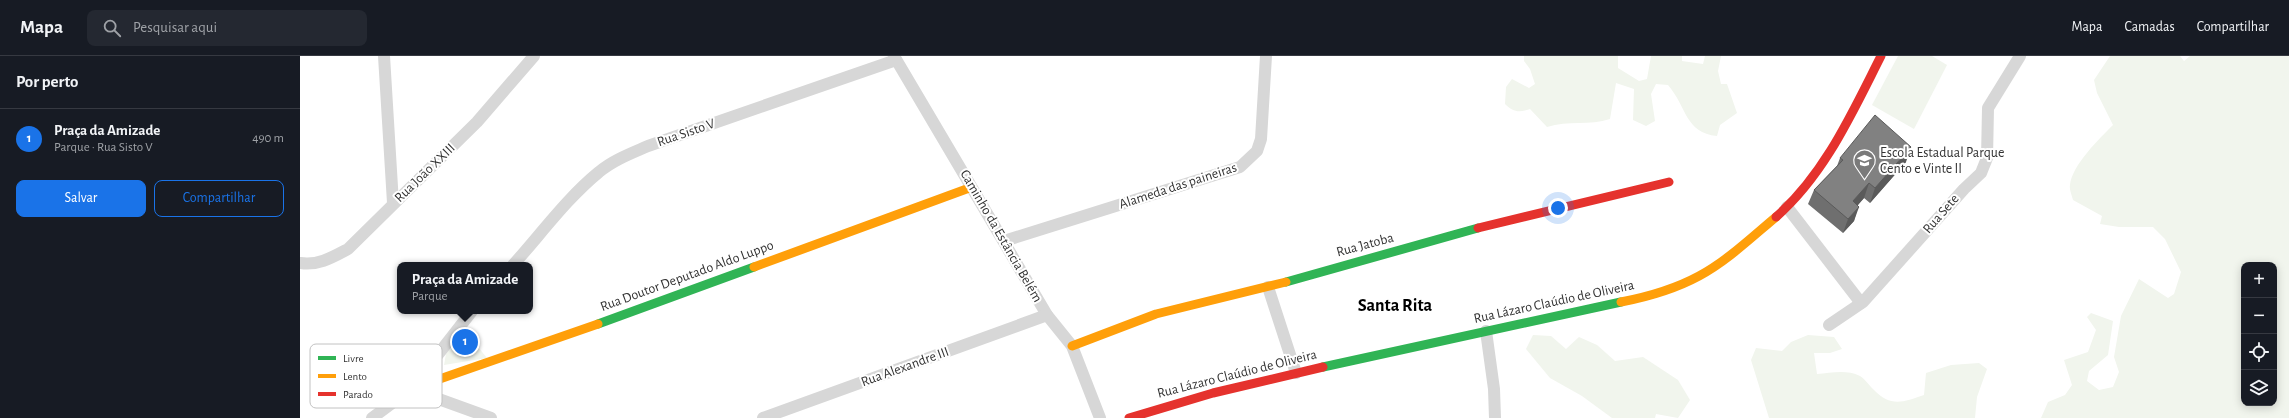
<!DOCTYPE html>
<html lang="pt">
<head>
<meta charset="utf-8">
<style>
	:root { --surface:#171b24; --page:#242831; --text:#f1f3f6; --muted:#9ea1a6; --line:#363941; --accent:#1a73e8 }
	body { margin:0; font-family:"Alegreya Sans",sans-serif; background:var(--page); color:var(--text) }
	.controls { position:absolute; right:12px; bottom:12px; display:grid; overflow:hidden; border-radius:8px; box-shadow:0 2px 10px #0003 }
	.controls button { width:36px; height:36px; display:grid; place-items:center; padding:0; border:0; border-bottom:1px solid var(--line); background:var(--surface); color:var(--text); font:20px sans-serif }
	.you { position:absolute; left:1258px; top:152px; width:14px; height:14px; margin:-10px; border:3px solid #fff; border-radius:50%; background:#1a73e8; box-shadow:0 0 0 6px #1a73e833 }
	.badge { display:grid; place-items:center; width:26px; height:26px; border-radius:50%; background:var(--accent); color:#fff; font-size:13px; font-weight:700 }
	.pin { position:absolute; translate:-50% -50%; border:2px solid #fff; box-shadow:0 1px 4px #0006 }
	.popup { position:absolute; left:97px; top:206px; width:136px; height:52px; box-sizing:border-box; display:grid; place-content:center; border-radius:8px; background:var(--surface); filter:drop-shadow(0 1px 3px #0005); font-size:13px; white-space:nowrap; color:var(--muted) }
	.popup b { font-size:15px; color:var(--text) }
	.popup::after { content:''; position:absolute; left:50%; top:100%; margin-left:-8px; border:8px solid transparent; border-top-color:var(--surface) }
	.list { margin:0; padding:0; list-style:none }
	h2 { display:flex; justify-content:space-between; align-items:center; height:52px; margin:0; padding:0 16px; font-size:17px }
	h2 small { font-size:13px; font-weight:400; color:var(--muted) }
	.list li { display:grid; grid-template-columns:26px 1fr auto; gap:12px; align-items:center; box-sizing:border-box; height:60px; padding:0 16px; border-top:1px solid var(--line) }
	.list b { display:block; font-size:15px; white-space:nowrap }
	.list p { margin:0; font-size:13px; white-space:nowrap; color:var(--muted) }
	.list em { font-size:13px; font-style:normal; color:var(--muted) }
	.actions { display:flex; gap:8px; padding:12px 16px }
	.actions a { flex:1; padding:9px 0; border:1px solid var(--accent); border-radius:8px; text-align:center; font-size:14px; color:var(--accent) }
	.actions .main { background:var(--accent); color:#fff }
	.icon { flex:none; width:22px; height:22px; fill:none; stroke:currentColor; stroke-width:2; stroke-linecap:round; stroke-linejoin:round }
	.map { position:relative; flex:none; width:1989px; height:362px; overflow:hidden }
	header { display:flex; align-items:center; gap:24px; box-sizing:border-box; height:56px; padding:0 20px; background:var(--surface); border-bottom:1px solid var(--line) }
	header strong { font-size:19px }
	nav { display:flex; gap:22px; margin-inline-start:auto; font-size:14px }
	.search { width:280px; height:36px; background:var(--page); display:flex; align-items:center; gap:10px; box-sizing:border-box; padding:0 14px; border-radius:8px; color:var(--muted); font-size:15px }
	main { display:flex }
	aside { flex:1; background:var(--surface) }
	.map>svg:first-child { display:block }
	.green { fill:#f1f5ed; fill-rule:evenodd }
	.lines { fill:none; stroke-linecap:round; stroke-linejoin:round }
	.street { stroke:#d7d7d7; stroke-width:12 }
	.fast { stroke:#30b455; stroke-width:9 }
	.slow { stroke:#ff9f0a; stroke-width:9 }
	.jam { stroke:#e5322d; stroke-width:9 }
	.wall { fill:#6f6f6f }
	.shaded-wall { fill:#5a5a5a }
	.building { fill:#818181; stroke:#5a5a5a }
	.labels { text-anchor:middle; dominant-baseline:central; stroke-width:4; stroke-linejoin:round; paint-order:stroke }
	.street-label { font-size:14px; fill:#333; stroke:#fff }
	.poi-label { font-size:14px; fill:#333; stroke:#fff; text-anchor:start }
	.district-label { font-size:18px; font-weight:bold; fill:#000; stroke:#fff }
	.key { fill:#fff; stroke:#c2c2c2; stroke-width:1 }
	.key-label { font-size:11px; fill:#333 }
</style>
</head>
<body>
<header>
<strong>Mapa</strong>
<div class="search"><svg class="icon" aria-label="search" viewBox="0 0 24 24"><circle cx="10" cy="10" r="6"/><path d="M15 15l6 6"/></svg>Pesquisar aqui</div>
<nav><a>Mapa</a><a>Camadas</a><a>Compartilhar</a></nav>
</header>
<main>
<aside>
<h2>Por perto<small></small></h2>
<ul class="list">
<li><span class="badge">1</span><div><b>Praça da Amizade</b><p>Parque · Rua Sisto V</p></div><em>490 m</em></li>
</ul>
<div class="actions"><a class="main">Salvar</a><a>Compartilhar</a></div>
</aside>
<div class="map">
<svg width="1989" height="362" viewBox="0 0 1989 362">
	<rect width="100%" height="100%" fill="#fff"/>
	<g class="green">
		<path d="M 1224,0 L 1318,0 L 1318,12 L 1339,25 L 1347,23 L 1351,0 L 1382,0 L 1382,5 L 1403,8 L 1405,0 L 1421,0 L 1418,15 L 1421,28 L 1427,28 L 1437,57 L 1420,69 L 1417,80 C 1385,77 1387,51 1368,29 L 1356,28 L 1351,38 L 1355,65 L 1346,70 L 1333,64 L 1334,33 L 1316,27 L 1310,63 C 1290,70 1268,64 1247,71 L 1230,53 C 1219,57 1213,56 1205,48 L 1206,31 L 1212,23 L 1229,32 L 1235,28 L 1230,13 L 1224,5 Z"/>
		<polygon points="1598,0 1632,0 1647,9 1614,73 1572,49"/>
		<path d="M 1810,0 L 1880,0 L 1884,5 L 1890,0 L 1989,0 L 1989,362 L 1741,362 L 1748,346 L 1765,339 L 1772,329 L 1764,304 L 1788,296 L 1796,274 L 1787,261 L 1791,257 L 1813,265 L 1808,299 L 1789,315 L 1787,325 L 1799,334 L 1813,331 L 1819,316 L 1814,301 L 1821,260 L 1839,223 L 1868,242 L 1874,238 L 1881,216 L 1865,183 L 1853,171 L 1819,171 L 1800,168 L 1802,160 L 1773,144 C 1772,140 1769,133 1770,129 C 1772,109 1800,82 1813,69 L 1797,37 L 1794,24 ZM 1944,209 L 1974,209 L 1974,347 L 1944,347 Z"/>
		<polygon points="164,274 187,302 144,309 146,298"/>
		<polygon points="1233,279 1251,280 1266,293 1279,281 1297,289 1315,305 1343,301 1378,324 1390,344 1378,362 1356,358 1355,362 1312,362 1282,340 1250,322 1226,293"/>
		<path d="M 1508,279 L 1534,281 L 1542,293 L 1530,297 L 1514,297 L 1517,318 C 1531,317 1546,313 1560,320 C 1565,323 1569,329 1573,333 C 1591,352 1603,346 1624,339 L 1626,317 L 1651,309 L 1679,307 L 1687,313 L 1677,341 L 1675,362 L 1469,362 L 1451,304 L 1456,292 L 1482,295 L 1491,286 Z"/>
	</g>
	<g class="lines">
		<g class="street">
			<polyline points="84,0 93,147"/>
			<polyline points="594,0 747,259 772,290 800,362"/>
			<polyline points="1487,151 1561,247"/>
			<polyline points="704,185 940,111 957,95 961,83 966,0"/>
			<path d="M 0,207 C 18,210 33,201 48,193 L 177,66 L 234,0"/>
			<path d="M 213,209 C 241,178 267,142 299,116 C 313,104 332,97 348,90 L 596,4"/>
			<polyline points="968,231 996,317"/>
			<polyline points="1529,269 1563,246 1664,133 1681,117 1687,102 1688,52 1720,0"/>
			<polyline points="1186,275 1194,333 1195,362"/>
			<polyline points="111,333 191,362"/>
			<polyline points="72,362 111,333 172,255"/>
			<polyline points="463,362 747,259"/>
		</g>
		<g class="fast">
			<polyline points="986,226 1178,172"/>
			<polyline points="298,268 454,211"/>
			<polyline points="1023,311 1321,246"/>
		</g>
		<g class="slow">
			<polyline points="454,211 672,131"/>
			<path d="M 1321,246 C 1347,241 1375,233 1399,220 C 1427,205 1452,181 1476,161"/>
			<polyline points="772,290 856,258 986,226"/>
			<polyline points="111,333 298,268"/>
		</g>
		<g class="jam">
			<path d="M 1476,161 C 1525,118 1552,57 1581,0"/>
			<polyline points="1178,172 1369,126"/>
			<polyline points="829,362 913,337 1023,311"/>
		</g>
	</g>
	<polygon class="wall" points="1540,102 1606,106 1570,147 1564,142 1558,149 1554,165 1543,177 1508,148 1514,134 1537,110"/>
	<g class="shaded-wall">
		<polygon points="1611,91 1606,106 1570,147 1575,132"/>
		<polygon points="1569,127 1564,142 1548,160 1553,145"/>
		<polygon points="1559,151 1554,165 1543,177 1548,163"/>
	</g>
	<polygon class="building" points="1575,59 1611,91 1575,132 1569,127 1553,145 1559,151 1548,163 1514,134 1543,104 1540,102"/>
	<defs>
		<symbol id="school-pin" viewBox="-11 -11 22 30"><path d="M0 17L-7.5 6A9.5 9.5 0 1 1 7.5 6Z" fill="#7a7a7a" stroke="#fff"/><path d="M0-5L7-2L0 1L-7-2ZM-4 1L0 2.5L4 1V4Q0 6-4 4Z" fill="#fff"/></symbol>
	</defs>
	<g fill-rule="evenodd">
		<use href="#school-pin" x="1552" y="92" width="25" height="34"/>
	</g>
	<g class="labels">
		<g class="street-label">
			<text transform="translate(386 77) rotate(-19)">Rua Sisto V</text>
			<text transform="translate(125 117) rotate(-44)">Rua João XXIII</text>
			<text transform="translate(878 130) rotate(-18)">Alameda das paineiras</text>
			<text transform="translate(1641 158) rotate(-49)">Rua Sete</text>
			<text transform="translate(701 180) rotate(60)">Caminho da Estância Belém</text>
			<text transform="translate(1065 189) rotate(-15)">Rua Jatoba</text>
			<text transform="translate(387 220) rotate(-20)">Rua Doutor Deputado Aldo Luppo</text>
			<text transform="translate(1254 246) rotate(-12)">Rua Lázaro Claúdio de Oliveira</text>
			<text transform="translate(605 311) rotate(-20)">Rua Alexandre III</text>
			<text transform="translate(937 318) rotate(-14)">Rua Lázaro Claúdio de Oliveira</text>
		</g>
		<g class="poi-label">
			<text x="1580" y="97">Escola Estadual Parque<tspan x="1580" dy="16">Cento e Vinte II</tspan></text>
		</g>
		<g class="district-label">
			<text x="1095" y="250">Santa Rita</text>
		</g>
	</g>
	<rect x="10" y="288" width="132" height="64" rx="6" class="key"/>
	<rect x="18" y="300" width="18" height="4" fill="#30b455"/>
	<rect x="18" y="318" width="18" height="4" fill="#ff9f0a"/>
	<rect x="18" y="336" width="18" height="4" fill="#e5322d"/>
	<g class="key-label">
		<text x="43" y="306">Livre</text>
		<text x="43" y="324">Lento</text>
		<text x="43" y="342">Parado</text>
	</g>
</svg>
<div class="controls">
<button>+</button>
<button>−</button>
<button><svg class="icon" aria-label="locate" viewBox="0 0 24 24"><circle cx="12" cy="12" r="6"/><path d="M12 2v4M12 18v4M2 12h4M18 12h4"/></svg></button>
<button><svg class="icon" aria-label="layers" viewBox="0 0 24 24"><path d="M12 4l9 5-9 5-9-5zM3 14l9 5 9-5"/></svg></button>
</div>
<div class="you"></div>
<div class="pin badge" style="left:165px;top:286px">1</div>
<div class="popup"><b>Praça da Amizade</b>Parque</div>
</div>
</main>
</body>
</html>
